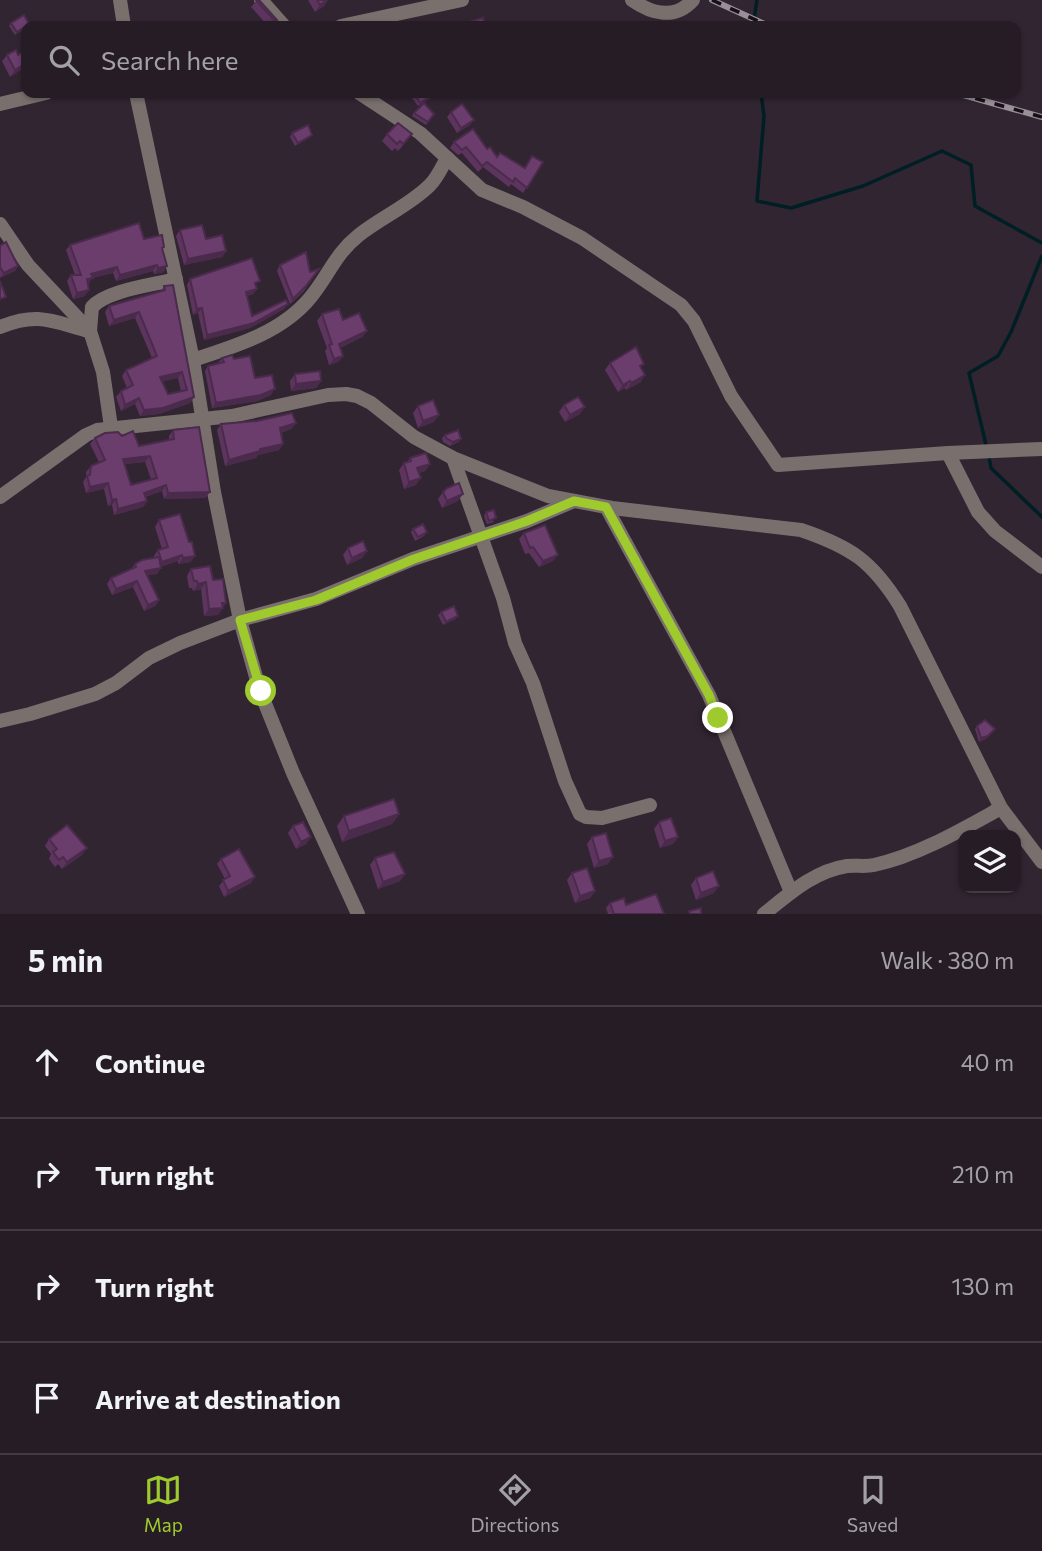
<!DOCTYPE html>
<html lang="en">
<head>
<meta charset="utf-8">
<style>
	:root { --surface:#251c26; --page:#312932; --text:#f1f3f6; --muted:#a3a1a7; --line:#423a43; --accent:#9eca2e }
	body { margin:0; font-family:Commissioner,sans-serif; background:var(--page); color:var(--text) }
	.controls { position:absolute; right:21px; bottom:21px; display:grid; overflow:hidden; border-radius:14px; box-shadow:0 2px 5px #0004 }
	.controls button { width:63px; height:63px; display:grid; place-items:center; padding:0; border:0; border-bottom:2px solid var(--line); background:var(--surface); color:var(--text); font:35px sans-serif }
	.stop { position:absolute; width:21px; height:21px; margin:-16px; border:5px solid #9eca2e; border-radius:50%; background:#fff }
	.stop.end { background:#9eca2e; border-color:#fff; box-shadow:0 2px 7px #0008 }
	.list { margin:0; padding:0; list-style:none }
	h2 { display:flex; justify-content:space-between; align-items:center; height:91px; margin:0; padding:0 28px; font-size:30px }
	h2 small { font-size:23px; font-weight:400; color:var(--muted) }
	.list li { display:grid; grid-template-columns:46px 1fr auto; gap:21px; align-items:center; box-sizing:border-box; height:112px; padding:0 28px; border-top:2px solid var(--line) }
	.list b { display:block; font-size:26px; white-space:nowrap }
	.list em { font-size:23px; font-style:normal; color:var(--muted) }
	.icon { flex:none; width:38px; height:38px; fill:none; stroke:currentColor; stroke-width:2; stroke-linecap:round; stroke-linejoin:round }
	.map { position:relative; flex:none; width:1042px; height:914px; overflow:hidden }
	.search { position:absolute; background:var(--surface); box-shadow:0 2px 5px #0004; left:21px; right:21px; top:21px; height:77px; display:flex; align-items:center; gap:18px; box-sizing:border-box; padding:0 24px; border-radius:14px; color:var(--muted); font-size:26px }
	.sheet { height:539px; background:var(--surface) }
	nav { display:flex; justify-content:space-around; align-items:center; box-sizing:border-box; height:98px; border-top:2px solid var(--line); background:var(--surface); font-size:19px; color:var(--muted) }
	nav a { display:grid; justify-items:center; gap:4px }
	nav .on { color:var(--accent) }
	.map>svg:first-child { display:block }
	.lines { fill:none; stroke-linecap:round; stroke-linejoin:round }
	.stream { stroke:#001f24; stroke-width:3.5 }
	.minor { stroke:#79706d; stroke-width:14 }
	.tertiary { stroke:#79706d; stroke-width:14 }
	.rail-casing { stroke:#998f99; stroke-width:6 }
	.rail { stroke:#161116; stroke-width:3.5; stroke-dasharray:10; stroke-linecap:butt }
	.wall { fill:#5c345e; fill-rule:evenodd }
	.shaded-wall { fill:#4b2b4c }
	.building { fill:#6b3d6d; stroke:#4b2b4c; stroke-width:2; fill-rule:evenodd }
	.route { stroke:#9eca2e; stroke-width:9 }
</style>
</head>
<body>
<div class="map">
<svg width="1042" height="914" viewBox="0 0 1042 914">
	<rect width="100%" height="100%" fill="#312532"/>
	<g class="lines">
		<g class="stream">
			<polyline points="753,26 757,0"/>
			<polyline points="761,93 764,116 757,201 791,208 863,186 942,151 971,165 975,206 1042,243"/>
			<polyline points="987,449 969,373 998,356 1011,332 1042,256"/>
			<polyline points="989,457 991,468 1042,517"/>
		</g>
		<g class="minor">
			<polyline points="261,0 284,26"/>
			<path d="M 632,0 C 652,14 675,20 693,0"/>
			<polyline points="341,26 462,0"/>
			<polyline points="136,93 193,360 214,492 240,620 260,691 293,773 358,914"/>
			<polyline points="359,93 420,133 482,190 523,207 582,238 681,305 694,321 731,396 778,465 948,453 1042,449"/>
			<polyline points="0,104 46,93"/>
			<polyline points="0,224 28,265 90,331"/>
			<path d="M 0,327 C 38,312 51,321 89,331"/>
			<path d="M 193,360 C 235,346 281,333 310,298 C 329,275 335,254 359,235 C 382,217 410,205 430,185 C 437,178 442,167 447,158"/>
			<path d="M 111,427 L 103,372 L 90,331 L 92,307 C 107,290 154,285 176,279"/>
			<polyline points="948,453 978,512 995,531 1042,567"/>
			<polyline points="453,458 503,598 515,643 533,683 565,781 580,814 586,817 602,818 650,805"/>
			<path d="M 0,497 L 86,435 L 97,430 L 232,416 L 328,395 L 346,394 L 357,396 L 371,403 L 414,437 L 453,458 L 548,496 L 612,508 L 801,530 C 851,547 872,561 900,606 L 1001,808 L 1042,862"/>
			<polyline points="606,507 709,695 791,892"/>
			<polyline points="0,721 30,714 95,694 116,683 149,658 180,643 240,620 316,599 413,559 527,521 574,501"/>
			<path d="M 764,914 C 789,894 814,871 847,866 C 856,865 865,867 874,865 C 917,856 963,829 1001,808"/>
		</g>
		<polyline class="tertiary" points="120,0 124,26"/>
		<defs>
			<g id="rail">
				<polyline points="712,0 769,26"/>
				<polyline points="956,93 1042,117"/>
			</g>
		</defs>
		<use href="#rail" class="rail-casing"/>
		<use href="#rail" class="rail"/>
	</g>
	<g class="wall">
		<polygon points="257,0 277,20 272,26 268,26 251,7"/>
		<polygon points="308,0 328,0 324,6 315,12"/>
		<polygon points="11,23 29,24 26,28 15,35 9,26"/>
		<polygon points="26,50 26,66 10,77 2,61 7,55 18,55"/>
		<polygon points="415,94 434,94 431,98 418,106 412,98"/>
		<polygon points="451,112 470,125 457,133 447,117"/>
		<polygon points="414,113 434,114 426,125 412,116"/>
		<polygon points="292,133 312,135 309,138 295,146 290,137"/>
		<polygon points="387,134 407,141 398,151 395,148 392,151 382,141"/>
		<polygon points="454,142 487,149 497,157 524,168 532,156 543,162 523,193 511,184 509,187 483,167 478,172 462,153 458,155 450,148"/>
		<polygon points="180,230 206,239 226,251 222,257 184,265 176,236"/>
		<polygon points="144,239 162,250 164,272 154,274 153,271 116,281 113,273 92,278 88,284 85,296 73,299 67,281 71,275 75,275 66,250 70,245"/>
		<polygon points="0,246 18,266 15,271 0,278"/>
		<polygon points="280,265 310,272 319,269 303,292 290,304 277,271"/>
		<polygon points="190,279 257,286 256,287 257,289 253,294 247,296 252,316 288,304 284,309 250,328 204,340 198,313 193,315 187,285"/>
		<path d="M 164,286 L 194,397 L 190,403 L 159,414 L 140,416 L 135,404 L 121,411 L 116,397 L 121,391 L 127,388 L 122,376 L 126,370 L 152,358 L 135,318 L 109,326 L 105,312 L 109,306 L 161,291 ZM 178,378 L 181,391 L 168,394 L 162,381 Z"/>
		<polygon points="322,314 343,320 367,331 362,337 340,348 343,356 338,362 329,365 325,351 327,348 317,321"/>
		<polygon points="222,358 234,359 255,378 271,395 257,401 212,408 205,371 208,366 218,363"/>
		<polygon points="610,363 641,368 641,382 626,390 625,388 618,392 605,370"/>
		<polygon points="295,374 321,381 316,388 291,391 290,381"/>
		<polygon points="564,405 580,414 565,422 559,412"/>
		<polygon points="418,406 434,422 418,428 413,413"/>
		<polygon points="296,423 291,429 281,433 283,444 279,450 258,455 256,458 225,466 217,430 221,424"/>
		<path d="M 173,430 L 210,492 L 205,498 L 164,499 L 162,491 L 145,497 L 147,501 L 143,507 L 114,515 L 112,505 L 108,506 L 104,489 L 86,493 L 83,482 L 86,477 L 86,472 L 91,466 L 99,462 L 90,444 L 95,438 L 122,436 L 139,446 L 169,440 L 169,436 ZM 145,462 L 151,479 L 131,485 L 125,464 Z"/>
		<polygon points="445,435 461,439 459,442 450,446 443,442 442,438"/>
		<polygon points="410,458 430,464 425,471 419,473 416,485 404,489 399,470 404,463 407,462"/>
		<polygon points="443,492 458,501 442,508 438,499"/>
		<polygon points="486,512 494,522 487,524 484,516"/>
		<polygon points="159,520 189,542 195,556 190,562 178,564 178,561 160,567 157,574 147,575 159,600 155,606 144,611 133,587 112,595 107,584 111,578 131,569 135,564 154,558 154,556 158,550 162,549 155,527"/>
		<polygon points="413,529 427,532 424,536 415,541 411,532"/>
		<polygon points="524,533 553,561 539,567 529,553 525,554 519,539"/>
		<polygon points="348,548 367,551 362,558 347,565 343,555"/>
		<polygon points="191,569 213,580 226,603 218,615 204,616 201,589 193,591 192,588 189,588 187,576"/>
		<polygon points="441,612 456,619 443,625 438,615"/>
		<polygon points="977,726 995,729 986,739 979,742 975,729"/>
		<polygon points="399,814 392,824 342,842 337,826 344,816"/>
		<polygon points="659,822 678,837 673,844 660,848 654,829"/>
		<polygon points="293,826 311,837 306,844 296,849 288,833"/>
		<polygon points="592,837 608,864 594,868 587,844"/>
		<polygon points="49,839 82,855 62,869 58,864 55,867 49,859 51,854 45,846"/>
		<polygon points="375,858 405,874 400,881 378,889 370,865"/>
		<polygon points="221,859 251,883 224,897 219,886 225,879 217,864"/>
		<polygon points="572,873 595,891 590,898 575,903 567,880"/>
		<polygon points="696,878 714,893 696,900 691,885"/>
		<polygon points="610,903 626,905 664,914 608,914 606,908"/>
	</g>
	<g class="shaded-wall">
		<polygon points="328,0 324,6 315,12 320,5"/>
		<polygon points="29,24 26,28 15,35 17,32"/>
		<polygon points="26,63 26,66 10,77 15,70"/>
		<polygon points="434,94 431,98 418,106 420,103"/>
		<polygon points="474,120 470,125 457,133 461,128"/>
		<polygon points="312,135 309,138 295,146 298,143"/>
		<polygon points="226,251 222,257 184,265 188,259"/>
		<polygon points="157,265 153,271 116,281 120,275"/>
		<polygon points="18,266 15,271 0,278 4,273"/>
		<polygon points="167,266 164,272 154,274 158,268"/>
		<polygon points="117,267 113,273 92,278 89,283 83,285 91,274"/>
		<polygon points="257,289 253,294 242,297 246,292"/>
		<polygon points="89,290 85,296 73,299 77,293"/>
		<polygon points="288,304 284,309 250,328 204,340 207,335"/>
		<polygon points="202,308 198,313 193,315 197,309"/>
		<polygon points="139,312 135,318 109,326 114,320"/>
		<polygon points="367,331 362,337 334,350 339,344"/>
		<polygon points="343,356 338,362 329,365 334,359"/>
		<polygon points="182,372 178,378 156,383 160,377"/>
		<polygon points="645,375 641,382 626,390 631,383"/>
		<polygon points="321,381 316,388 291,391 296,384"/>
		<polygon points="630,381 625,388 618,392 623,385"/>
		<polygon points="275,389 271,395 257,401 212,408 216,403"/>
		<polygon points="194,397 190,403 159,414 140,416 144,410"/>
		<polygon points="139,398 135,404 121,411 125,405"/>
		<polygon points="585,407 580,414 565,422 570,415"/>
		<polygon points="439,415 434,422 418,428 423,421"/>
		<polygon points="296,423 291,429 275,435 280,428"/>
		<polygon points="461,439 459,442 450,446 453,442"/>
		<polygon points="283,444 279,450 258,455 256,458 225,466 229,460 260,449"/>
		<polygon points="150,456 145,462 119,465 123,459"/>
		<polygon points="430,464 425,471 413,475 417,468"/>
		<polygon points="421,478 416,485 404,489 409,482"/>
		<polygon points="108,483 104,489 86,493 90,487"/>
		<polygon points="166,485 162,491 140,498 144,493"/>
		<polygon points="210,492 205,498 164,499 168,493"/>
		<polygon points="463,494 458,501 442,508 447,501"/>
		<polygon points="116,499 112,505 108,506 112,500"/>
		<polygon points="147,501 143,507 114,515 118,509"/>
		<polygon points="367,551 362,558 347,565 352,558"/>
		<polygon points="182,555 178,561 158,568 162,562"/>
		<polygon points="558,555 553,561 539,567 543,561"/>
		<polygon points="195,556 190,562 178,564 183,558"/>
		<polygon points="161,568 157,574 141,576 145,571"/>
		<polygon points="137,581 133,587 112,595 116,589"/>
		<polygon points="206,582 201,589 193,591 198,584"/>
		<polygon points="159,600 155,606 144,611 148,605"/>
		<polygon points="222,603 226,603 218,615 204,616 209,609"/>
		<polygon points="458,616 456,619 443,625 446,622"/>
		<polygon points="995,729 986,739 979,742 981,738"/>
		<polygon points="399,814 392,824 342,842 349,831"/>
		<polygon points="311,837 306,844 296,849 301,842"/>
		<polygon points="678,837 673,844 660,848 665,841"/>
		<polygon points="87,848 82,855 62,869 67,862"/>
		<polygon points="613,857 608,864 594,868 599,861"/>
		<polygon points="405,874 400,881 378,889 383,882"/>
		<polygon points="255,877 251,883 224,897 228,891"/>
		<polygon points="719,886 714,893 696,900 701,893"/>
		<polygon points="595,891 590,898 575,903 580,896"/>
	</g>
	<g class="building">
		<polygon points="256,0 259,0 277,20 275,21"/>
		<polygon points="317,0 327,0 320,5"/>
		<polygon points="24,15 29,24 17,32 11,23"/>
		<polygon points="483,18 485,26 455,26"/>
		<polygon points="16,50 18,55 26,50 26,63 15,70 7,55"/>
		<polygon points="417,93 433,93 434,94 420,103 415,94"/>
		<polygon points="424,103 434,114 428,122 414,113"/>
		<polygon points="462,104 474,120 461,128 451,112"/>
		<polygon points="398,123 412,134 403,144 400,141 397,144 387,134"/>
		<polygon points="308,125 312,135 298,143 292,133"/>
		<polygon points="473,129 487,149 490,147 497,157 500,153 525,168 532,156 543,162 527,188 515,178 513,182 487,162 482,166 466,147 462,150 454,142"/>
		<polygon points="139,223 144,239 162,235 164,247 162,248 167,266 158,268 157,265 120,275 117,267 91,274 93,278 87,279 89,290 77,293 71,275 81,275 70,245"/>
		<polygon points="202,225 206,239 222,235 226,251 188,259 180,230"/>
		<polygon points="6,242 18,266 4,273 0,267 0,246"/>
		<polygon points="306,252 310,272 319,269 306,286 293,299 280,265"/>
		<polygon points="252,258 260,281 255,283 257,289 246,292 252,316 286,300 288,304 254,323 207,335 202,308 197,309 190,279"/>
		<polygon points="0,281 6,297 0,299"/>
		<path d="M 173,285 L 194,397 L 163,408 L 144,410 L 139,398 L 125,405 L 121,391 L 133,385 L 126,370 L 157,356 L 139,312 L 114,320 L 109,306 L 165,290 L 164,286 ZM 182,372 L 187,390 L 168,394 L 160,377 Z"/>
		<polygon points="339,309 343,320 359,313 367,331 339,344 343,356 334,359 329,345 332,344 322,314"/>
		<polygon points="636,347 644,364 640,366 645,375 631,383 630,381 623,385 610,363"/>
		<polygon points="232,355 234,359 250,356 255,378 272,375 275,389 261,395 216,403 208,366 224,362 222,358"/>
		<polygon points="320,371 321,381 296,384 295,374"/>
		<polygon points="578,397 585,407 570,415 564,405"/>
		<polygon points="433,400 439,415 423,421 418,406"/>
		<polygon points="292,413 296,423 280,428 283,444 260,449 260,451 229,460 221,424 257,421"/>
		<path d="M 199,427 L 210,492 L 168,493 L 166,485 L 144,493 L 147,501 L 118,509 L 116,499 L 112,500 L 108,483 L 90,487 L 87,476 L 90,475 L 91,466 L 105,460 L 95,438 L 105,433 L 118,432 L 122,436 L 133,431 L 139,446 L 174,439 L 173,430 ZM 150,456 L 157,478 L 131,485 L 123,459 Z"/>
		<polygon points="458,430 461,439 453,442 446,438 445,435"/>
		<polygon points="426,453 430,464 417,468 421,478 409,482 404,463 411,461 410,458"/>
		<polygon points="459,483 463,494 447,501 443,492 447,488"/>
		<polygon points="494,510 496,518 489,521 486,512"/>
		<polygon points="180,514 189,542 192,542 195,556 183,558 182,555 162,562 158,550 168,547 159,520"/>
		<polygon points="423,524 427,532 418,537 413,529"/>
		<polygon points="545,525 558,555 543,561 533,547 530,548 524,533"/>
		<polygon points="363,541 367,551 352,558 348,548"/>
		<polygon points="159,557 161,568 145,571 159,600 148,605 137,581 116,589 111,578 136,567 135,564 142,560"/>
		<polygon points="210,566 213,580 223,579 226,603 222,603 223,608 209,609 206,582 198,584 197,581 194,581 191,569"/>
		<polygon points="454,606 458,616 446,622 441,612"/>
		<polygon points="985,720 995,729 988,736 981,738 977,726"/>
		<polygon points="394,799 399,814 349,831 344,816"/>
		<polygon points="671,818 678,837 665,841 659,822"/>
		<polygon points="303,822 311,837 301,842 293,826"/>
		<polygon points="67,825 87,848 67,862 63,857 59,860 53,852 57,849 49,839"/>
		<polygon points="606,833 613,857 599,861 592,837"/>
		<polygon points="239,849 255,877 228,891 223,880 230,876 221,859"/>
		<polygon points="394,852 405,874 383,882 375,858"/>
		<polygon points="587,868 595,891 580,896 572,873"/>
		<polygon points="713,871 719,886 701,893 696,878"/>
		<polygon points="656,894 664,914 614,914 610,903 624,898 626,905"/>
		<polygon points="701,908 701,914 690,914 689,911"/>
	</g>
	<g class="lines">
		<polyline class="route" points="261,691 240,620 316,600 414,559 527,521 574,501 606,507 709,695 718,718"/>
	</g>
</svg>
<div class="controls">
<button><svg class="icon" aria-label="layers" viewBox="0 0 24 24"><path d="M12 4l9 5-9 5-9-5zM3 14l9 5 9-5"/></svg></button>
</div>
<div class="stop" style="left:261px;top:691px"></div>
<div class="stop end" style="left:718px;top:718px"></div>
<div class="search"><svg class="icon" aria-label="search" viewBox="0 0 24 24"><circle cx="10" cy="10" r="6"/><path d="M15 15l6 6"/></svg>Search here</div>
</div>
<section class="sheet">
<h2>5 min<small>Walk · 380 m</small></h2>
<ul class="list">
<li><svg class="icon" aria-label="ahead" viewBox="0 0 24 24"><path d="M12 20V5M6 11l6-6 6 6"/></svg><div><b>Continue</b></div><em>40 m</em></li>
<li><svg class="icon" aria-label="right" viewBox="0 0 24 24"><path d="M7 20v-9h11M14 6l5 5-5 5"/></svg><div><b>Turn right</b></div><em>210 m</em></li>
<li><svg class="icon" aria-label="right" viewBox="0 0 24 24"><path d="M7 20v-9h11M14 6l5 5-5 5"/></svg><div><b>Turn right</b></div><em>130 m</em></li>
<li><svg class="icon" aria-label="arrive" viewBox="0 0 24 24"><path d="M6 21V4h12l-3 4 3 4H6"/></svg><div><b>Arrive at destination</b></div></li>
</ul>
</section>
<nav>
<a class="on"><svg class="icon" aria-label="map" viewBox="0 0 24 24"><path d="M3 6l6-2 6 2 6-2v14l-6 2-6-2-6 2zM9 4v14M15 6v14"/></svg>Map</a>
<a><svg class="icon" aria-label="directions" viewBox="0 0 24 24"><path d="M12 3l9 9-9 9-9-9zM9 14v-3h6M13 9l2 2-2 2"/></svg>Directions</a>
<a><svg class="icon" aria-label="saved" viewBox="0 0 24 24"><path d="M7 4h10v16l-5-4-5 4z"/></svg>Saved</a>
</nav>
</body>
</html>
